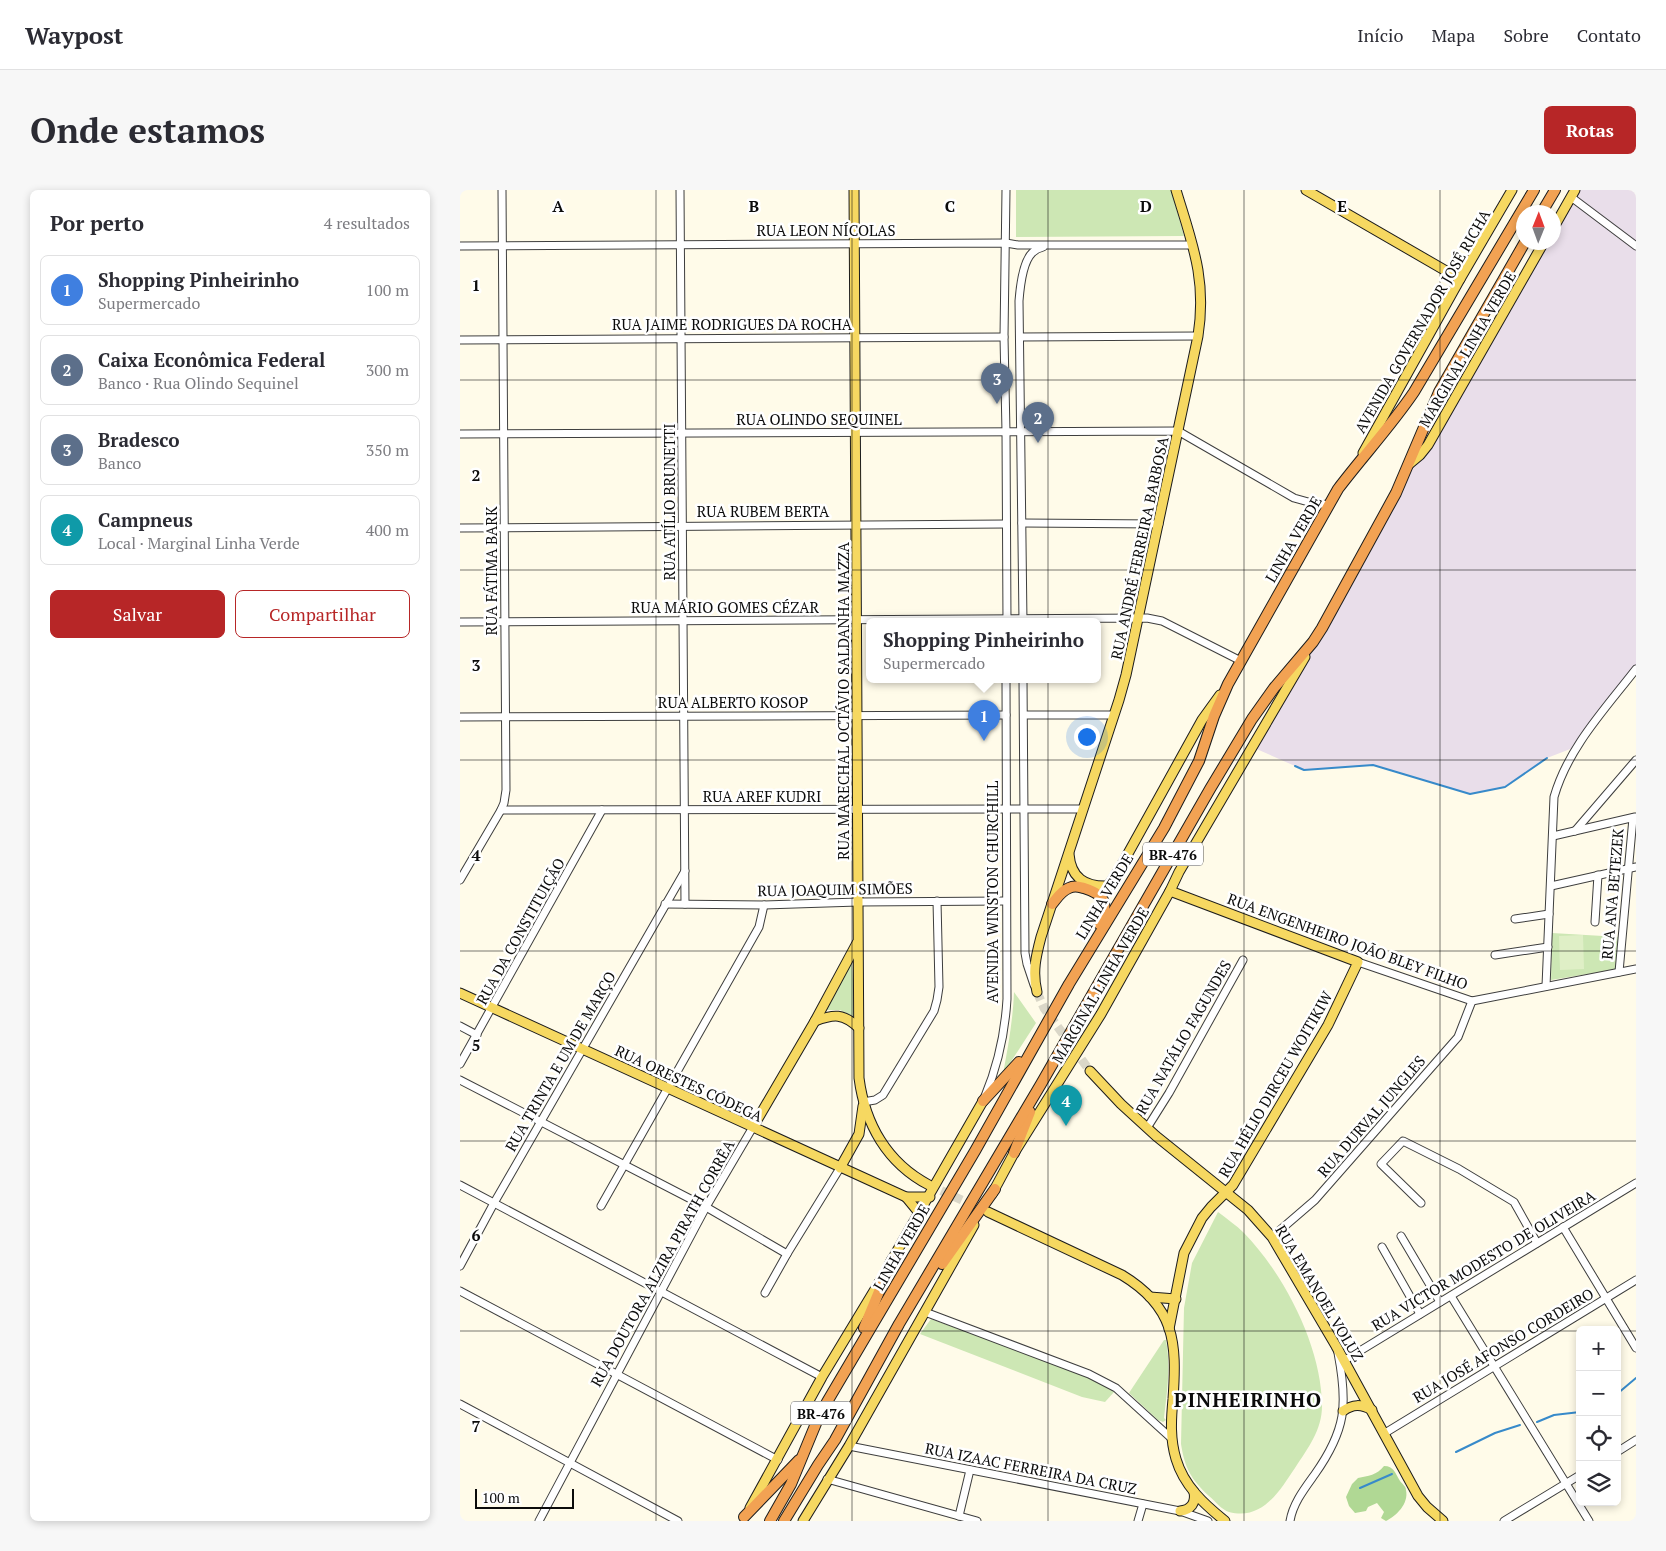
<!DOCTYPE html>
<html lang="pt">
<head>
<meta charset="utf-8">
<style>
	:root { --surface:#fff; --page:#f7f7f7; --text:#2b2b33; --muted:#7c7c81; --line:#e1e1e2; --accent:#b72627 }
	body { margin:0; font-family:"PT Serif",serif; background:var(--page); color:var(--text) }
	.controls { position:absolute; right:15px; bottom:15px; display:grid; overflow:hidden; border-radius:8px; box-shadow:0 2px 8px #0003 }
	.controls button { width:45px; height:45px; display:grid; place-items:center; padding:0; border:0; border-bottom:1px solid var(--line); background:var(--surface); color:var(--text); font:25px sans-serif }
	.compass { position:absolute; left:1056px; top:15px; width:45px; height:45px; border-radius:50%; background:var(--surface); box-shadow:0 2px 8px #0003; rotate:1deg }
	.scale { position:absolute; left:15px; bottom:12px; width:99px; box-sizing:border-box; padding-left:5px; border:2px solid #0b0b0b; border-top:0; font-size:14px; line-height:18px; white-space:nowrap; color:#0b0b0b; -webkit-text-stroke:4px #fff; paint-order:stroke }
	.you { position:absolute; left:626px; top:546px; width:18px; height:18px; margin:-12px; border:4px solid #fff; border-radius:50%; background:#1a73e8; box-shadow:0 0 0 8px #1a73e833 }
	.badge { display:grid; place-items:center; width:32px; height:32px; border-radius:50%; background:var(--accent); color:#fff; font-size:16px; font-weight:700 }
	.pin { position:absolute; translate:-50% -41px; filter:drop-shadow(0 1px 2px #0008) }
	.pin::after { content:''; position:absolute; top:26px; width:18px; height:15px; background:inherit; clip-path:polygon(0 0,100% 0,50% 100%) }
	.popup { position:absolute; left:406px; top:428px; width:235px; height:65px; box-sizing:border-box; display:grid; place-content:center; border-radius:8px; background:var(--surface); filter:drop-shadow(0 1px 4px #0005); font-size:16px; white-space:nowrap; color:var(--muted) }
	.popup b { font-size:19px; color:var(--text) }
	.popup::after { content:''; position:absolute; left:50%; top:100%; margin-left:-10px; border:10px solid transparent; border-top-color:var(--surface) }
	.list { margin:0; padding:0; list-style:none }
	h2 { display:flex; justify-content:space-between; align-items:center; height:65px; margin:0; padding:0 20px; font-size:21px }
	h2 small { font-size:16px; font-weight:400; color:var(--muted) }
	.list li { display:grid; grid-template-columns:32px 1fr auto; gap:15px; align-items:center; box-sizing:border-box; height:70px; margin:0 10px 10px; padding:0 10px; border:1px solid var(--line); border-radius:8px }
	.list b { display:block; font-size:19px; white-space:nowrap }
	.list p { margin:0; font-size:16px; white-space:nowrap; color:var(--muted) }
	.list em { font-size:16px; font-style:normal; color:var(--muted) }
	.actions { display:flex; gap:10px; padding:15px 20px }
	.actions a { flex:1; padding:11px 0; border:1px solid var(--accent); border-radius:8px; text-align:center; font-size:18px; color:var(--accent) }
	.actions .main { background:var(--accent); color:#fff }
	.icon { flex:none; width:28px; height:28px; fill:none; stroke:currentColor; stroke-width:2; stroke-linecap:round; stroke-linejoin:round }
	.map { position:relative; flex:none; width:1176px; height:1331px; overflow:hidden; border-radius:8px }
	header { display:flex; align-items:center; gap:30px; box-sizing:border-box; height:70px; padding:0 25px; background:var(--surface); border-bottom:1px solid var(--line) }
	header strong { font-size:24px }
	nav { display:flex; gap:28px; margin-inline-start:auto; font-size:18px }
	.intro { display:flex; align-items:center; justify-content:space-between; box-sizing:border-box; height:120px; padding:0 30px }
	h1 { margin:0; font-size:35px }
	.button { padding:12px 22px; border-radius:8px; background:var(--accent); color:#fff; font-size:18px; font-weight:700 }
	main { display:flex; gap:30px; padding:0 30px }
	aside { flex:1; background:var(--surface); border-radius:8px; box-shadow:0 2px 8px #0003 }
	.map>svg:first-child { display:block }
	.industrial { fill:#e9deea }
	.green { fill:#cde7b4 }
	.forest { fill:#b0d894 }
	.pitch { fill:#dfefc6 }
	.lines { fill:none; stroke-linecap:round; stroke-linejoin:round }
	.stream { stroke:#378aca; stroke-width:2 }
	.major-tunnel { stroke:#dad7c8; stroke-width:9; stroke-dasharray:9 4.5; stroke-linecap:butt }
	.minor-casing { stroke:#3e3e3e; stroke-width:9 }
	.major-casing { stroke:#1c1c1c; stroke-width:11 }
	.highway-casing { stroke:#1c1c1c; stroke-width:12 }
	.minor { stroke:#fff; stroke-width:7 }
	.major { stroke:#f6d861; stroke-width:9 }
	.highway { stroke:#f2a253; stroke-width:10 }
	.grid { fill:none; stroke:#0b0b0b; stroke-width:1; stroke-opacity:0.55 }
	.labels { text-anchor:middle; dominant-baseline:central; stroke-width:5; stroke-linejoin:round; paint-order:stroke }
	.shield { fill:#fff; stroke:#545454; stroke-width:1 }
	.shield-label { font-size:14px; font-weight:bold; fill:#0b0b0b }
	.street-label { font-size:15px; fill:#0b0b0b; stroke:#fff }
	.district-label { font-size:20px; font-weight:bold; letter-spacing:1px; fill:#0b0b0b; stroke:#fff }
	.grid-label { font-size:16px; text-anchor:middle; font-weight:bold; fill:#0b0b0b; stroke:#fff; stroke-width:5; stroke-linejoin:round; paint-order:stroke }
</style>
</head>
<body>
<header>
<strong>Waypost</strong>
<nav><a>Início</a><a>Mapa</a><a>Sobre</a><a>Contato</a></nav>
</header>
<div class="intro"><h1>Onde estamos</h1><a class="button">Rotas</a></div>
<main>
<aside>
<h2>Por perto<small>4 resultados</small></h2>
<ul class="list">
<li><span class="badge" style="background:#3f7fe0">1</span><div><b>Shopping Pinheirinho</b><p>Supermercado</p></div><em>100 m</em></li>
<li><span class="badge" style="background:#5c6f8a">2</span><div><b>Caixa Econômica Federal</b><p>Banco · Rua Olindo Sequinel</p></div><em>300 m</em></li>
<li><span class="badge" style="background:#5c6f8a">3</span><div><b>Bradesco</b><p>Banco</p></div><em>350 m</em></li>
<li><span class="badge" style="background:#0f9aa8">4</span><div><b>Campneus</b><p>Local · Marginal Linha Verde</p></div><em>400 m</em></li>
</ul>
<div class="actions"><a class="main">Salvar</a><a>Compartilhar</a></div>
</aside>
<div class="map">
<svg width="1176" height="1331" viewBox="0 0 1176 1331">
	<rect width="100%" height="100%" fill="#fffbe9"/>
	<polygon class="industrial" points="1115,0 1176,0 1176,479 1118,556 1087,568 1045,597 1010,604 913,575 844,580 792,557 928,316 968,255 1084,53 1094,52 1094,37"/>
	<g class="green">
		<polygon points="556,0 711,0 724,46 556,47"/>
		<polygon points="1092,743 1160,747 1158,779 1091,790"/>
		<polygon points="392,771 395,827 380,820 366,820"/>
		<path d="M 554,802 L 576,833 L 543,884 C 548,857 553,830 554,802 Z"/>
		<path d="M 758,1022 C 767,1029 776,1035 784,1043 C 825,1085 862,1158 862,1216 C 862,1240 848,1258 835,1278 C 820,1300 803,1331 769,1322 C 762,1320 755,1311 749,1306 C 731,1289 725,1279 721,1254 L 724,1118 L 732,1073 Z"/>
		<polygon points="471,1129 637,1189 655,1201 645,1212 622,1207 460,1144"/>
		<path d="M 704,1150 L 706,1150 C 711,1176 707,1202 704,1228 L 706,1230 L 703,1232 L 698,1230 L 669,1203 Z"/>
	</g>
	<path class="forest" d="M 924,1276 C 934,1276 935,1283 940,1291 C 942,1294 946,1296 946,1300 C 949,1314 936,1326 926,1331 L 921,1328 L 924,1322 L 917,1313 L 908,1317 L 906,1321 L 895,1323 L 889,1316 L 886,1307 L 892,1294 L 898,1288 C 908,1286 917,1285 924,1276 Z"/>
	<polygon class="pitch" points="1123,745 1124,779 1100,780 1099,746"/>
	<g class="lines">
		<g class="stream">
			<polyline points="835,576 844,580 913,575 1010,604 1045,597 1087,568"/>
			<polyline points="1157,1204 1176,1188"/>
			<polyline points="1077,1232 1094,1225 1120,1222"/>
			<polyline points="996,1262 1035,1243 1060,1235"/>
			<polyline points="900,1298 932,1284"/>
		</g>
		<g class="major-tunnel">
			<polyline points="577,802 584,818 630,881"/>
			<polyline points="469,995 517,1017"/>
		</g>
		<defs>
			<g id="minor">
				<polyline points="220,0 225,714"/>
				<polyline points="546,0 544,147 546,242 547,432"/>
				<polyline points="1111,7 1176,56"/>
				<polyline points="0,56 546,53 558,55 732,55"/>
				<polyline points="560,147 738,146"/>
				<polyline points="0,150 544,147"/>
				<polyline points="0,244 718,241 834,308 852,313 870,315"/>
				<polyline points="562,333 699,334"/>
				<polyline points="0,338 546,334"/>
				<polyline points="0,432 687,428 702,431 781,471"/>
				<path d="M 563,432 L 559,111 C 560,98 563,72 572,63 C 575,60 579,58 583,57"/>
				<polyline points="563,490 565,763 567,774 574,795"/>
				<polyline points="564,525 654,525"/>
				<polyline points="0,527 546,525"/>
				<polyline points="41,620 623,619"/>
				<polyline points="1115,641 1176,570"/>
				<polyline points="1093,646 1175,627"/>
				<polyline points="0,690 41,620 44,613 46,600 42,0"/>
				<polyline points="1091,696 1176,677"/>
				<polyline points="205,714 304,715 398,712 546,711"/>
				<polyline points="1055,729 1089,724"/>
				<polyline points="1135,732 1138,685"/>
				<polyline points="1035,765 1088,757"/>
				<polyline points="898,772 1012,811 1176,779"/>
				<polyline points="1159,782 1173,628"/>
				<path d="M 1086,796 L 1094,607 C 1108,558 1145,519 1176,479"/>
				<polyline points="0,836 17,845"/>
				<polyline points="0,874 142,620"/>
				<polyline points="0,890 246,1017 327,1064"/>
				<path d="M 525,906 C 538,875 545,843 547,809 L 546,490"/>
				<polyline points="403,912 415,910 423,905 474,821 477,810 479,797 477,711"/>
				<polyline points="687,938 709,903 783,770"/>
				<polyline points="0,995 362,1187"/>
				<polyline points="961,1013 921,974 943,951 999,979 1054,1012 1077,1053"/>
				<polyline points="141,1016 299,737 304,715"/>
				<polyline points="1103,1037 1176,1158"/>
				<polyline points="941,1046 980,1112"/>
				<polyline points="812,1047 855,1010 998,847 1012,811"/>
				<polyline points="922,1057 960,1124"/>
				<polyline points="0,1076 34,1013 225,681"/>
				<polyline points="0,1101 318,1270"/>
				<polyline points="305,1103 327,1064 380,978"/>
				<polyline points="991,1106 1129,1331"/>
				<polyline points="465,1122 629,1184 656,1198 711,1248"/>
				<polyline points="885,1170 1176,993"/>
				<polyline points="0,1214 218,1331"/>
				<polyline points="925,1243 1176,1090"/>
				<polyline points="389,1256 720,1321 748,1331"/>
				<polyline points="1157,1262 1176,1250"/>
				<polyline points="367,1289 517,1331"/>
				<polyline points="499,1326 510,1280"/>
				<polyline points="79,1331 246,1017 293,937"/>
				<polyline points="678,1331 683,1314"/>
				<path d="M 830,1331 C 833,1313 845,1298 855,1284 C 886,1240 888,1215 878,1163"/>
				<polyline points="1044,1331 1120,1285"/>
			</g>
			<g id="major">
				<path d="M 394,0 L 399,888 C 405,934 427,973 469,995"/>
				<polyline points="846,0 1000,89"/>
				<polyline points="1094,37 1115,0"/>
				<polyline points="903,263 1000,89 1052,0"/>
				<polyline points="948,275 960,265 968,255 1084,52"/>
				<path d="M 609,664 C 611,688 625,697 648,696 L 660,678 L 742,530 L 760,505"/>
				<path d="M 577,802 C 572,782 576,766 581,747 L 659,510 L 666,485 L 738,146 C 747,89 732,53 716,0"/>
				<polyline points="0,803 446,1007 470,1007"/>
				<path d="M 355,831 C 374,824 383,823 399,838"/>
				<polyline points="630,881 661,914 696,946 788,1020 812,1047 876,1156 958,1306 967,1317 983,1331"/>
				<polyline points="293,937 355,831 397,753"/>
				<polyline points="380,978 399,944 403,916"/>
				<polyline points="532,1004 554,963 641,824 710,701 719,682 845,467"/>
				<polyline points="446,1007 460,1024"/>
				<path d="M 528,1022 L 662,1085 C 715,1117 717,1152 713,1209 C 711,1230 710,1249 716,1269 C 724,1296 744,1314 765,1331"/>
				<polyline points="429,1075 523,911"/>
				<polyline points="690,1107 716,1109"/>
				<polyline points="709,1139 724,1063 742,1028 751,1017 773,995 868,835 898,772 710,701"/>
				<path d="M 883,1221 C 893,1214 901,1214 912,1220"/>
				<polyline points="290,1318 362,1187 420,1091"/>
				<path d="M 720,1321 C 731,1320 736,1313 734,1302"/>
				<polyline points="343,1331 389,1256 514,1035"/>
			</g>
			<g id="highway">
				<polyline points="1082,22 1095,0"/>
				<path d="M 592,714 C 597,708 601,701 609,698 C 615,695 619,697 624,698 C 646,705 649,714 639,734"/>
				<polyline points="523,911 559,872"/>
				<polyline points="554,963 570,922"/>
				<polyline points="482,1074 535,999"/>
				<polyline points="404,1138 432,1070"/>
				<polyline points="284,1327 339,1270"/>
				<path d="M 310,1331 L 331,1294 L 357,1231 L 367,1212 L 515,961 L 609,794 L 704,638 L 739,571 L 754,526 L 768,494 L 878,299 C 903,266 931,236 954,202 L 1074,0"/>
				<polyline points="324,1331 358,1275 375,1250 439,1134 581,894 750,599 792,529 814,498 853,452 862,438 936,303 979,202 1065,52"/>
			</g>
		</defs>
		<use href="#minor" class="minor-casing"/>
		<use href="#major" class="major-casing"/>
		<use href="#highway" class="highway-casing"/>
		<use href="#minor" class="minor"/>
		<use href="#major" class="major"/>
		<use href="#highway" class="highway"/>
	</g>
	<path class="grid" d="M 196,0 L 196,1331M 392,0 L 392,1331M 588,0 L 588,1331M 784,0 L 784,1331M 980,0 L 980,1331M 0,190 L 1176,190M 0,380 L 1176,380M 0,570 L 1176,570M 0,761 L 1176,761M 0,951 L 1176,951M 0,1141 L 1120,1141M 1157,1141 L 1176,1141"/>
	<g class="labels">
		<g class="shield">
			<rect x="683" y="652.5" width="60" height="23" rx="4"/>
			<rect x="331" y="1211.5" width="60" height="23" rx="4"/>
		</g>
		<g class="shield-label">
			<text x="713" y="664">BR-476</text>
			<text x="361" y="1223">BR-476</text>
		</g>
		<g class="street-label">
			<text x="366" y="40">RUA LEON NÍCOLAS</text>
			<text transform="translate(962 131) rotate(-60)">AVENIDA GOVERNADOR JOSÉ RICHA</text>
			<text x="272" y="134">RUA JAIME RODRIGUES DA ROCHA</text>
			<text transform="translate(1007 159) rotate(-60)">MARGINAL LINHA VERDE</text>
			<text x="359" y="229">RUA OLINDO SEQUINEL</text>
			<text transform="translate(209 312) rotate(-90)">RUA ATÍLIO BRUNETTI</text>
			<text x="303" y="321">RUA RUBEM BERTA</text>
			<text transform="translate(833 349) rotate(-60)">LINHA VERDE</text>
			<text transform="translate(679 358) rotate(-78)">RUA ANDRÉ FERREIRA BARBOSA</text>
			<text transform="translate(31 381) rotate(-90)">RUA FÁTIMA BARK</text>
			<text x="265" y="417">RUA MÁRIO GOMES CÉZAR</text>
			<text transform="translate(383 511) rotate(-90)">RUA MARECHAL OCTÁVIO SALDANHA MAZZA</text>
			<text x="273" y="512">RUA ALBERTO KOSOP</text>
			<text x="302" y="606">RUA AREF KUDRI</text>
			<text transform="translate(375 699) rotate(-1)">RUA JOAQUIM SIMÕES</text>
			<text transform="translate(532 702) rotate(-90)">AVENIDA WINSTON CHURCHILL</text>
			<text transform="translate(1152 704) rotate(-85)">RUA ANA BETEZEK</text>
			<text transform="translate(644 706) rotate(-59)">LINHA VERDE</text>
			<text transform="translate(60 741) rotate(-61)">RUA DA CONSTITUIÇÃO</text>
			<text transform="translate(888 751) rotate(20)">RUA ENGENHEIRO JOÃO BLEY FILHO</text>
			<text transform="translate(640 795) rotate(-60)">MARGINAL LINHA VERDE</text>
			<text transform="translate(723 847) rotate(-60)">RUA NATÁLIO FAGUNDES</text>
			<text transform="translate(100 871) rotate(-60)">RUA TRINTA E UM DE MARÇO</text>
			<text transform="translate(229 893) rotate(25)">RUA ORESTES CÓDEGA</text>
			<text transform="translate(815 894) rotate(-60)">RUA HÉLIO DIRCEU WOITIKIW</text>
			<text transform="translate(911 926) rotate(-49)">RUA DURVAL JUNGLES</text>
			<text transform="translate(441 1057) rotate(-60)">LINHA VERDE</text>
			<text transform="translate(1023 1070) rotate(-31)">RUA VICTOR MODESTO DE OLIVEIRA</text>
			<text transform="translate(202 1073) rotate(-61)">RUA DOUTORA ALZIRA PIRATH CORRÊA</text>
			<text transform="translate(860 1103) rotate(59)">RUA EMANOEL VOLUZ</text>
			<text transform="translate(1043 1155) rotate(-31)">RUA JOSÉ AFONSO CORDEIRO</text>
			<text transform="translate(571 1278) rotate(11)">RUA IZAAC FERREIRA DA CRUZ</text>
		</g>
		<g class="district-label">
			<text x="788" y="1209">PINHEIRINHO</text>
		</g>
	</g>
	<g class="grid-label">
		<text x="98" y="22">A</text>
		<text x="294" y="22">B</text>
		<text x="490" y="22">C</text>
		<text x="686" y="22">D</text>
		<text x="882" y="22">E</text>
		<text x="16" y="101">1</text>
		<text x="16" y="291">2</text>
		<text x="16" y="481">3</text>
		<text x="16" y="671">4</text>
		<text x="16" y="861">5</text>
		<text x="16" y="1051">6</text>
		<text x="16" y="1242">7</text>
	</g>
</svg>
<div class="controls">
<button>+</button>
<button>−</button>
<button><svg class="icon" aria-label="locate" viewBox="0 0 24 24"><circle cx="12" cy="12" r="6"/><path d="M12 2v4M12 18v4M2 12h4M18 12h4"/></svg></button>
<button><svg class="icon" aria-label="layers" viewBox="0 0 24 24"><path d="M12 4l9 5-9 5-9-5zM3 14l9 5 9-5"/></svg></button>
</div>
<svg class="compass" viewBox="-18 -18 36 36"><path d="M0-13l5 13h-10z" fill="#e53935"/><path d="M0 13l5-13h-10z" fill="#7c7c81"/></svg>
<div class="scale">100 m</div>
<div class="you"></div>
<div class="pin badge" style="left:524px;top:551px;background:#3f7fe0">1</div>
<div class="popup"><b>Shopping Pinheirinho</b>Supermercado</div>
<div class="pin badge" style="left:578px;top:253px;background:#5c6f8a">2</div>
<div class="pin badge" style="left:537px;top:214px;background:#5c6f8a">3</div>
<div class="pin badge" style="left:606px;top:936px;background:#0f9aa8">4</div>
</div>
</main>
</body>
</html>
